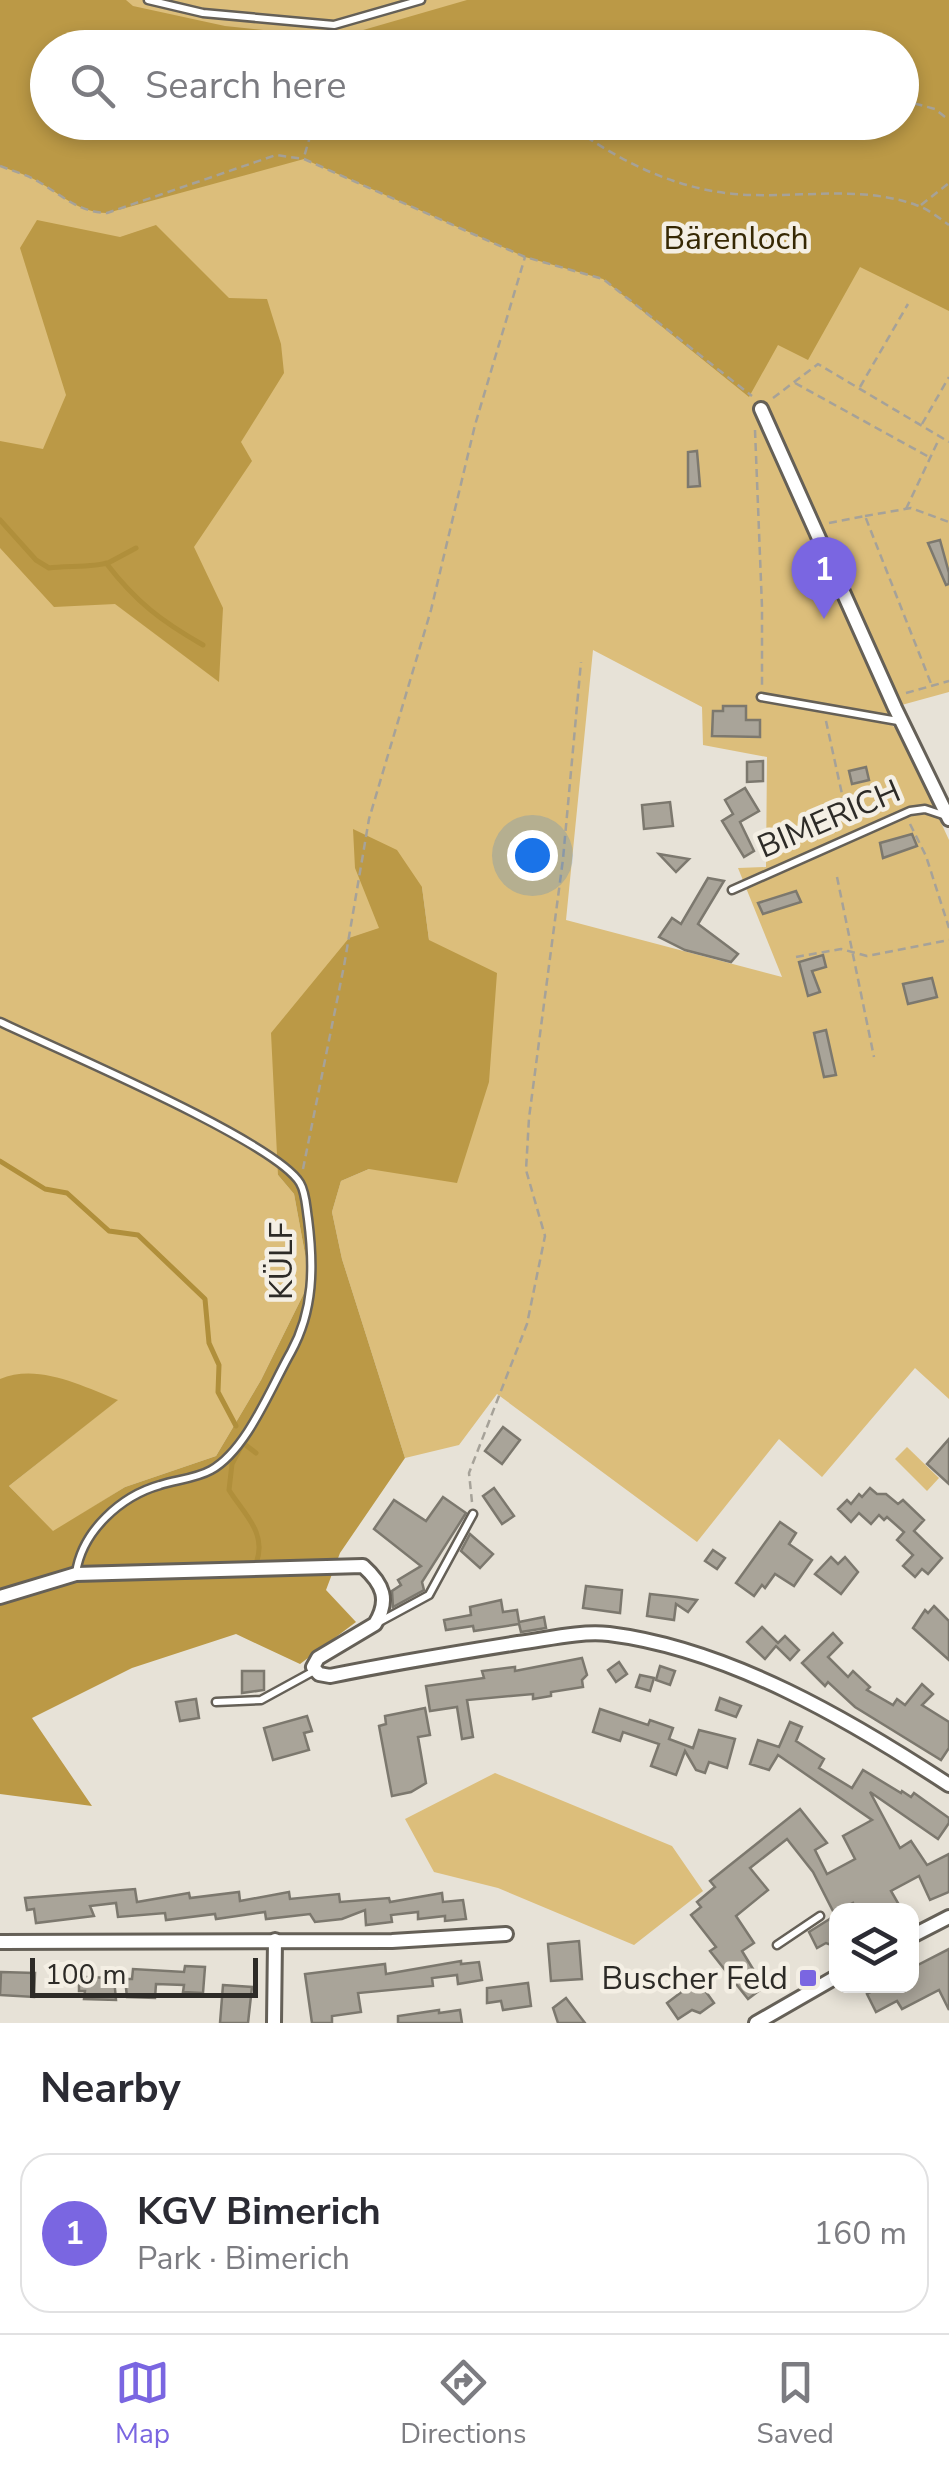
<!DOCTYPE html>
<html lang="en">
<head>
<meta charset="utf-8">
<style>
	:root { --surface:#fff; --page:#f7f7f7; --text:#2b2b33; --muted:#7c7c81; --line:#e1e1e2; --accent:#7a66e1 }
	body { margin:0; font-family:"Nunito Sans",sans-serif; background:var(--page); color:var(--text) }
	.controls { position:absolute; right:30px; bottom:30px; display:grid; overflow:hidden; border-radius:20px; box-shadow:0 5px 15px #0003 }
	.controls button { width:90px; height:90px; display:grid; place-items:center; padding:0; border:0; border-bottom:2px solid var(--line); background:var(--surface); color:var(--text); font:50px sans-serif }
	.scale { position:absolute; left:30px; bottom:25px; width:228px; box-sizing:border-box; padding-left:10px; border:5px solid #2d2b27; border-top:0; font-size:28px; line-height:35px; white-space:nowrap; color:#2d2b27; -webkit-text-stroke:8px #f4efe4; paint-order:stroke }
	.you { position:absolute; left:532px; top:855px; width:35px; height:35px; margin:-25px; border:8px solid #fff; border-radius:50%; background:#1a73e8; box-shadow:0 0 0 15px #1a73e833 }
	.badge { display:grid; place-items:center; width:65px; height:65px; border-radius:50%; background:var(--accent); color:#fff; font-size:32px; font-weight:700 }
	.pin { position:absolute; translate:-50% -82px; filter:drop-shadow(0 2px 5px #0008) }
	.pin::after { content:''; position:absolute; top:52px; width:35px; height:30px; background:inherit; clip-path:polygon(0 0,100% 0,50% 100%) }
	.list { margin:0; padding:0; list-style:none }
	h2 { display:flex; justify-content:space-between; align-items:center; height:130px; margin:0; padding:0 40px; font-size:42px }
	h2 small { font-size:32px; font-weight:400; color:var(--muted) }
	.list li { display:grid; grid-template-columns:65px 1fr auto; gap:30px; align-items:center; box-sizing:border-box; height:160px; margin:0 20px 20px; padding:0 20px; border:2px solid var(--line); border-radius:30px }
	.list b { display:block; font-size:38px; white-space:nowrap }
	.list p { margin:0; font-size:32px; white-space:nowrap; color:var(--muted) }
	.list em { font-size:32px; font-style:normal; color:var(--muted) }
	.icon { flex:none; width:55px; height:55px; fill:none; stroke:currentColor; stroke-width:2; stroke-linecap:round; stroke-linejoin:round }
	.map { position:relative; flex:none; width:949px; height:2023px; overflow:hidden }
	.search { position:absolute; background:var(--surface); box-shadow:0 5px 15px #0003; left:30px; right:30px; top:30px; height:110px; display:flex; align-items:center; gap:25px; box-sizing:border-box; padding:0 35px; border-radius:55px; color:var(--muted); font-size:38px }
	.sheet { height:310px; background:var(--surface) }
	nav { display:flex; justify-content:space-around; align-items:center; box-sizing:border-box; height:140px; border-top:2px solid var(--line); background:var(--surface); font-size:28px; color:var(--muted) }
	nav a { display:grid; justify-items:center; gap:5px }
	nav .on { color:var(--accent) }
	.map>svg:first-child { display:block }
	.green { fill:#dcbe7b; fill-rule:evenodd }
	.forest { fill:#bb9946 }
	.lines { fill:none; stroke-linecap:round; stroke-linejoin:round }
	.stream { stroke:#b08f3b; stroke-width:5 }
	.building { fill:#a9a499; stroke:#7c786e; stroke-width:2.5 }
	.service-casing { stroke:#656057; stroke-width:11 }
	.minor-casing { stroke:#656057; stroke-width:18 }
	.path { stroke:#a6a299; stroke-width:2.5; stroke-dasharray:8 5; stroke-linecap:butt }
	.service { stroke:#fff; stroke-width:6 }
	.minor { stroke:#fff; stroke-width:12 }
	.poi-dot { fill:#7a66e1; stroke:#f4efe4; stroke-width:4 }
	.labels { text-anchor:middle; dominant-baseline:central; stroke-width:9; stroke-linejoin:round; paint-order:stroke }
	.park-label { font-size:32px; fill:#362803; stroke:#f4efe4 }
	.street-label { font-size:32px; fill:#2d2b27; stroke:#f4efe4 }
	.poi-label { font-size:32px; fill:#2d2b27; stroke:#f4efe4; text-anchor:end }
</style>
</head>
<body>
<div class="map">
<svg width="949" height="2023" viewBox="0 0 949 2023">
	<rect width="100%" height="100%" fill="#e7e2d7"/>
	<g class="green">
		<path d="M 0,0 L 949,0 L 949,692 L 898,706 L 886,715 L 886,722 L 898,729 L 949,840 L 949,1399 L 915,1368 L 822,1477 L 779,1439 L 697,1542 L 497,1394 L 459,1445 L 405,1458 L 342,1259 L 332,1212 L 341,1181 L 369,1169 L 429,940 L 422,887 L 380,928 L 278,1175 L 294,1194 L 310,1281 L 261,1380 L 216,1456 L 125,1487 L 53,1532 L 9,1486 L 117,1400 L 0,1379 ZM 48,48 L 902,48 L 902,122 L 48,122 ZM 593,650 L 702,707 L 703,745 L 767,757 L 766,867 L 738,868 L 782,977 L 566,920 Z"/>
		<polygon points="907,1447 939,1478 927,1491 895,1459"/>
		<polygon points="495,1773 672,1846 703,1891 634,1945 498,1888 434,1872 405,1819"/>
	</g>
	<g class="forest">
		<path d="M 0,0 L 126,0 L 133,6 L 225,26 L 310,35 L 301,48 L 48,48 L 48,122 L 902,122 L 902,48 L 329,47 L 339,37 L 467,0 L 949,0 L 949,311 L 860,267 L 808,360 L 778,345 L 749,397 L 603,279 L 525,257 L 304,159 L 107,213 C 78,212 63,196 39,182 C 28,175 13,171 0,166 Z"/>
		<polygon points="37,220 120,237 156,225 229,298 267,299 281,344 284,373 241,442 252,461 194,547 223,608 219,682 115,604 54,607 0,548 0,441 43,449 66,395 20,248"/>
		<path d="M 353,829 L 397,850 L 422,887 L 429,940 L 497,973 L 489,1082 L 457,1183 L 369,1169 L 341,1181 L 332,1212 L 342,1259 L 405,1458 L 340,1553 L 326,1590 L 356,1622 L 300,1664 L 236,1634 L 132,1668 L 32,1718 L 92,1806 L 0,1794 L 0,1379 C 38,1363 82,1386 118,1400 L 9,1486 L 53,1531 L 125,1487 L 216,1456 L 261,1380 L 310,1281 L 294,1194 L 278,1175 L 271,1033 L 349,938 L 379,928 L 355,868 Z"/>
	</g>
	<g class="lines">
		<g class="stream">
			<path d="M 0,520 L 36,560 L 49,568 C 64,566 98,567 106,563 C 136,602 161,621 203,645"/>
			<polyline points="108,563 136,548"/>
			<polyline points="0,1161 45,1189 67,1193 109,1231 138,1235 205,1299 209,1343 219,1365 218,1392 236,1426"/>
			<path d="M 256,1453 L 243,1443 L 232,1464 L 229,1490 C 243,1513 268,1533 256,1563"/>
		</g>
	</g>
	<g class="building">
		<polygon points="697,451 700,486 688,487 688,452"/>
		<polygon points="940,540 949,573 949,584 946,585 928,543"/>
		<polygon points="723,706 746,706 746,720 760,720 760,737 712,736 713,711 723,711"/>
		<polygon points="763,761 763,781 747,782 747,762"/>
		<polygon points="866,767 869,780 852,784 849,771"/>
		<polygon points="745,788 759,811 740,822 754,851 744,857 722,821 733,814 725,800"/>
		<polygon points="670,802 673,826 644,829 642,805"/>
		<polygon points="912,834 917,846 883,858 880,843"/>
		<polygon points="659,854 689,859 676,872"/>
		<polygon points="708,878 724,881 698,924 738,954 731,962 685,950 659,937 672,918 681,924"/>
		<polygon points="796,891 801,902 763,914 758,903"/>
		<polygon points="823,955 826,967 812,971 820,992 808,996 799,962"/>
		<polygon points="932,978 937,997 908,1004 903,984"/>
		<polygon points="826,1030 836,1075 824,1077 814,1033"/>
		<polygon points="503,1427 520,1440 502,1464 485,1451"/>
		<polygon points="949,1439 949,1484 927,1464"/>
		<polygon points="494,1488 514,1516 502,1524 483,1496"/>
		<polygon points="870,1488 877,1494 886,1494 898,1504 903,1500 924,1520 914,1531 942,1558 928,1574 922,1569 915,1577 903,1566 913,1555 897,1540 904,1532 887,1517 884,1520 879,1515 871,1524 859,1513 851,1522 838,1509 847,1500 851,1504 859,1494 862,1497"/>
		<polygon points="443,1497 466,1513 422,1582 424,1590 393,1607 392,1591 401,1585 398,1580 421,1566 374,1529 394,1500 426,1521"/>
		<polygon points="780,1522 796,1533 789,1544 812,1560 794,1586 775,1574 765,1588 762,1585 754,1596 736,1583"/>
		<polygon points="470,1534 493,1554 480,1568 461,1551"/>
		<polygon points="713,1550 725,1558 717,1569 705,1561"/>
		<polygon points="831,1557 838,1564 845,1557 858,1572 841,1594 815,1574"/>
		<polygon points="586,1586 622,1590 620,1613 583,1608"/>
		<polygon points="650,1594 677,1597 697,1600 688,1612 676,1604 674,1620 647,1616"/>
		<polygon points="501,1600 503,1612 517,1610 519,1622 544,1617 546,1628 521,1632 519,1624 474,1631 473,1626 446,1630 444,1620 471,1615 470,1607"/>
		<polygon points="934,1606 949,1621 949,1660 913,1628 925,1610 928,1613"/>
		<polygon points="762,1627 778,1643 785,1636 799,1650 790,1660 776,1646 765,1659 747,1642"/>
		<polygon points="833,1633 842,1643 828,1657 848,1677 853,1671 870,1687 867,1690 893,1705 897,1699 905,1705 922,1684 933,1694 922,1705 949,1722 949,1748 941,1760 855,1707 828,1682 825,1686 802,1663"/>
		<polygon points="582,1658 587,1675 582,1680 583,1687 551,1692 551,1696 533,1699 533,1694 467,1700 473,1737 462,1739 457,1707 430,1711 426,1686 484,1678 482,1671 515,1667 515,1671"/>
		<polygon points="619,1662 627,1674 616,1682 608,1670"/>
		<polygon points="660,1666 675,1671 670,1685 656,1680"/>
		<polygon points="242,1671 264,1671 264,1690 242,1693"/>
		<polygon points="640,1675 654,1678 650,1691 636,1687"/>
		<polygon points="720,1698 741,1706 736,1717 716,1710"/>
		<polygon points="196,1699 199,1718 180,1721 176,1702"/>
		<polygon points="425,1708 430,1735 418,1737 426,1783 411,1792 392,1796 379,1726 386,1724 385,1716"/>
		<polygon points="600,1709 648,1725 650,1720 673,1728 669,1739 693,1748 699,1730 735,1739 727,1768 709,1762 705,1773 696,1770 685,1751 676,1775 651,1766 659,1744 623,1732 620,1741 593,1732"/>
		<polygon points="307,1716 312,1731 304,1733 309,1750 273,1760 264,1728"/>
		<polygon points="790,1722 802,1727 796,1741 824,1759 819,1768 852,1788 863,1770 901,1793 902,1791 911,1797 914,1793 949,1818 949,1823 938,1839 870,1792 900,1848 911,1841 927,1865 949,1854 949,1892 930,1900 919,1876 891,1891 902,1910 857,1910 853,1903 834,1913 813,1872 787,1839 750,1868 768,1890 736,1916 754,1943 742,1951 764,1987 748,1999 710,1951 716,1947 691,1915 701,1907 697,1902 715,1887 710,1881 800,1809 827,1843 815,1850 827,1874 855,1859 843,1836 872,1820 778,1755 769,1770 750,1764 758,1740 779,1747"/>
		<polygon points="135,1889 137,1902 189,1893 190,1898 239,1892 240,1901 289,1892 290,1899 339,1894 340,1902 389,1898 390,1902 442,1893 443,1902 463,1900 466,1919 445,1921 445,1916 418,1919 418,1912 391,1915 392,1922 366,1925 365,1910 342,1919 315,1922 310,1914 266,1919 265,1912 216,1919 215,1914 166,1920 165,1913 118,1917 116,1903 90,1906 94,1916 36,1923 34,1909 27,1910 25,1898"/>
		<polygon points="836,1915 834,1946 826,1943 817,1948 809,1932"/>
		<polygon points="579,1941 582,1979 551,1981 548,1944"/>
		<polygon points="949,1949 949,2010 939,1990 902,2009 897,2001 876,2012 867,1994 882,1986 912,1986 912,1968"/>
		<polygon points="461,1961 461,1964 479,1962 482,1980 458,1984 457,1975 432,1978 433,1986 358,1993 361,2012 332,2016 332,2023 312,2023 305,1974 385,1964 386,1974"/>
		<polygon points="185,1966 205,1967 203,1993 183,1992 184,1985 156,1984 155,1998 127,1997 125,1979 132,1979 133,1969 184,1972"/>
		<polygon points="1,1972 35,1973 34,1997 0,1995"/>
		<polygon points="85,1977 114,1978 116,2000 84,1999 85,1991 79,1991 79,1978"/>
		<polygon points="528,1983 531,2006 503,2010 501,2001 487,2003 487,1988"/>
		<polygon points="692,1984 695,1989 701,1985 714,2003 700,2013 692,2010 678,2019 667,2003"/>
		<polygon points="223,1985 252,1987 248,2023 220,2023"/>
		<polygon points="566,1998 585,2023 558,2023 553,2008"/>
		<polygon points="439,2010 439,2013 460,2010 462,2023 398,2023 398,2016"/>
	</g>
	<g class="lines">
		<defs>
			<g id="service">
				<polyline points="148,0 203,13 334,25 421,0"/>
				<polyline points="761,697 898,721"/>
				<polyline points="732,890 910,811 925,809 946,816"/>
				<path d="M 0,1022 C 54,1048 275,1141 300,1183 C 306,1193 306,1207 308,1219 C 314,1266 314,1310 291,1352 C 271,1387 247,1450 211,1470 C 197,1478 176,1480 160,1485 C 121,1496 82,1531 76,1573"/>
				<polyline points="381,1621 429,1595 473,1514"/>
				<polyline points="216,1702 261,1700 314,1671"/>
				<polyline points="777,1945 820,1916"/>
			</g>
			<g id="minor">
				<polyline points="761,409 895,708 949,819"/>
				<path d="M 0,1597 L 76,1574 L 363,1566 C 383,1584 390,1600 375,1624 L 318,1658 L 313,1667 L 319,1674 L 330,1676 C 393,1663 455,1653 518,1643 C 548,1639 579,1631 609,1634 C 729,1649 850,1720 949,1785"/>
				<polyline points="912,1936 949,1917"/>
				<polyline points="0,1942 392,1941 506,1934"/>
				<polyline points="274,2023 275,1940"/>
				<polyline points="756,2023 836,1977"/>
			</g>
		</defs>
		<use href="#service" class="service-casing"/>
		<use href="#minor" class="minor-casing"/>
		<g class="path">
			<polyline points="902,100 935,109 949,120"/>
			<polyline points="303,122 309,140 304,157"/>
			<path d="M 565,122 C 613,157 665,185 725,193 C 788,201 855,183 916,205 C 928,209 939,218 949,225"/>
			<path d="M 0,166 C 13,171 28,175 39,182 C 63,196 78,212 107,213 L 276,155 L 304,159 L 525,257 L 603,279 L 752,396"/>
			<polyline points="921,205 949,183"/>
			<polyline points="795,383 929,457"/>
			<polyline points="860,387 908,304"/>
			<polyline points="773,398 818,364 949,442"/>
			<polyline points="922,424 949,377"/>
			<polyline points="755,430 762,607 762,686"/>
			<polyline points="906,509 939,439"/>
			<polyline points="865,516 911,508 949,522"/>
			<polyline points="829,523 865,516 932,686"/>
			<polyline points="906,693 949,681"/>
			<polyline points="826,721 849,826"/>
			<polyline points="910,824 926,856 949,928"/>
			<polyline points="837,877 874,1057"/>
			<polyline points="796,957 841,949 867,956 949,940"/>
			<polyline points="303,1169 344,966 369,819 431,610 475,425 525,257"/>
			<polyline points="472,1502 469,1473 527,1324 545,1236 526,1170 529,1118 563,859 581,662"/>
		</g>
		<use href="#service" class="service"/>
		<use href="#minor" class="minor"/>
	</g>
	<rect class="poi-dot" x="798" y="1968" width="20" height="20" rx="5"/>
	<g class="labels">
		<g class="park-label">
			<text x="736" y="238">Bärenloch</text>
		</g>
		<g class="street-label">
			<text transform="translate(829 819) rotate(-23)">BIMERICH</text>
			<text transform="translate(281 1261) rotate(-90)">KÜLF</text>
		</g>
		<g class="poi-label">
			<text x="788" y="1978">Buscher Feld</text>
		</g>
	</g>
</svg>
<div class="controls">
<button><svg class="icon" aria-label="layers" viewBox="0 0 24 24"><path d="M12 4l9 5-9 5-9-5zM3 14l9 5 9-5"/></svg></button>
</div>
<div class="scale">100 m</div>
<div class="you"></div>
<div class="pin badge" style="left:824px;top:619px">1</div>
<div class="search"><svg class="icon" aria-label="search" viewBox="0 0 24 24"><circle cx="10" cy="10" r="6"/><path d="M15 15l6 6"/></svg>Search here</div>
</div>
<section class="sheet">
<h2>Nearby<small></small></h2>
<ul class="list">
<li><span class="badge">1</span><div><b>KGV Bimerich</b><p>Park · Bimerich</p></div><em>160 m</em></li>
</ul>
</section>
<nav>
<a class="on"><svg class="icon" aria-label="map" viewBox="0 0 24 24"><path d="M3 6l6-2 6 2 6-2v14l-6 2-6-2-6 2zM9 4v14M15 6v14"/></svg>Map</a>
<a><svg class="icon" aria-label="directions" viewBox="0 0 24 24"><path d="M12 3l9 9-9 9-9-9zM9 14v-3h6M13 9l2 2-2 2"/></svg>Directions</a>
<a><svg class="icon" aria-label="saved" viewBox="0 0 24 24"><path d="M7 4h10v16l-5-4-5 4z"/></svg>Saved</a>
</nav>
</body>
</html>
